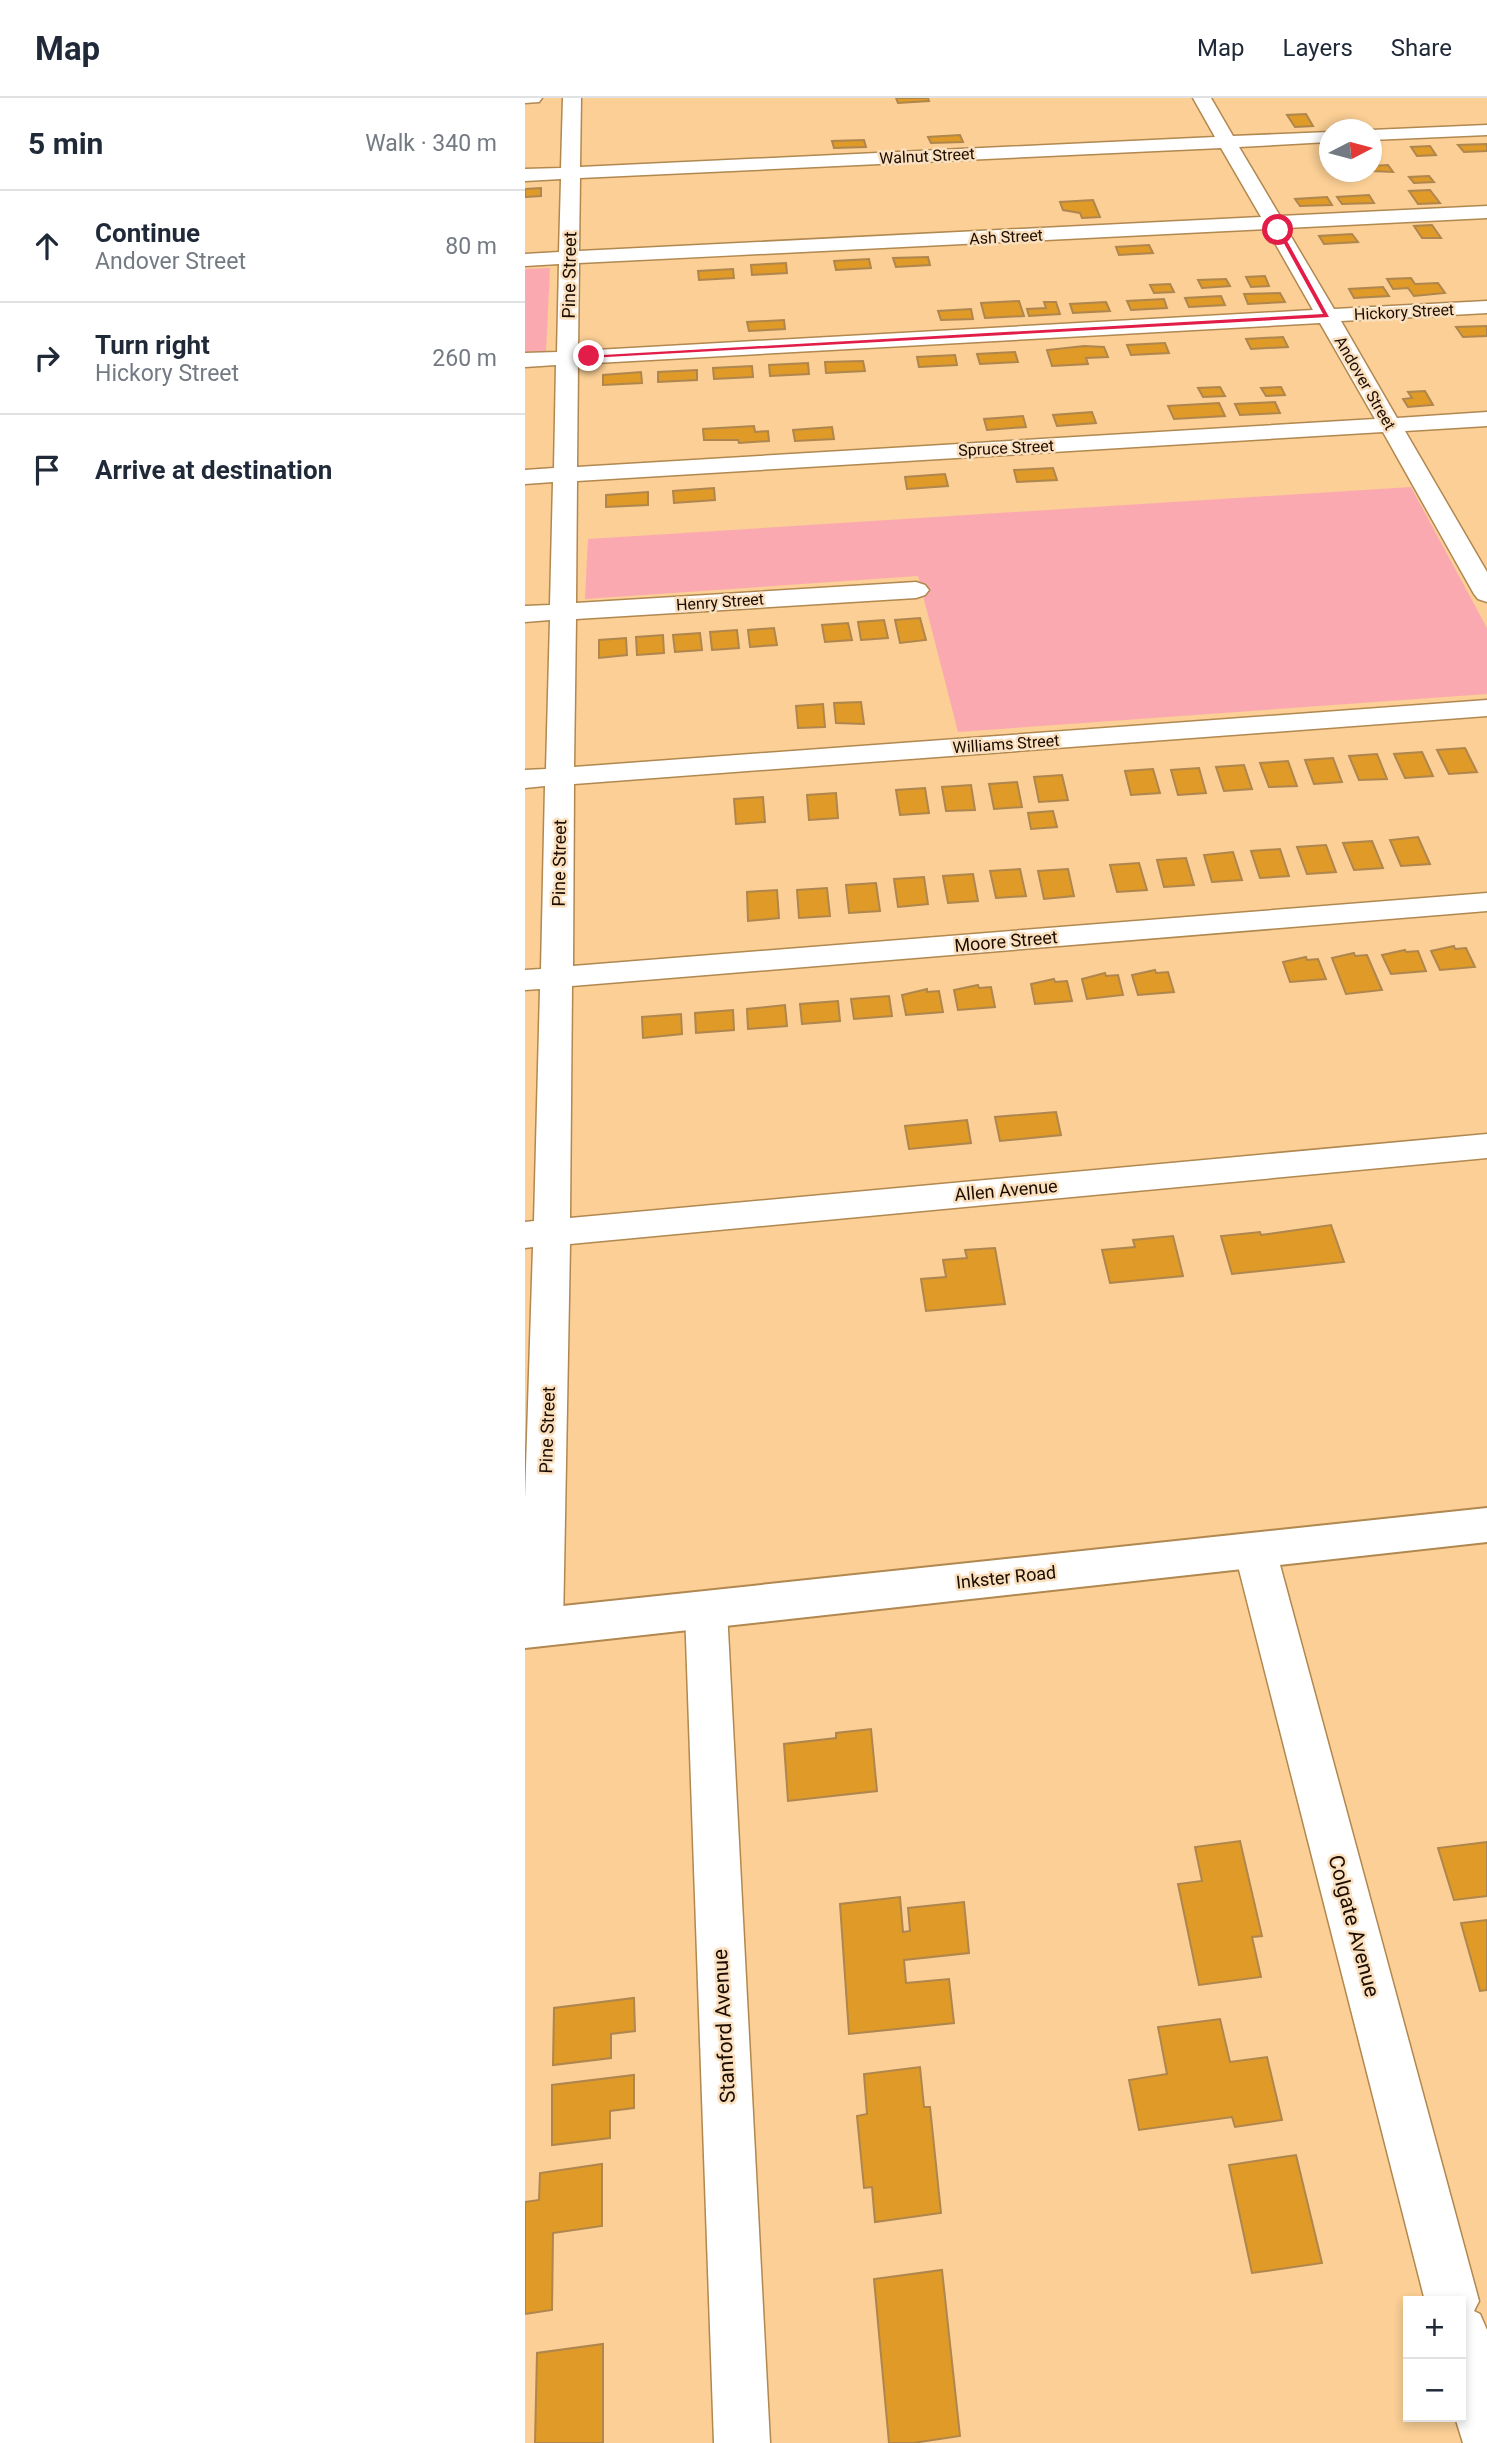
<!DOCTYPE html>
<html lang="en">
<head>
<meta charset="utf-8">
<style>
	:root { --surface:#fff; --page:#f2f2f3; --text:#1f2937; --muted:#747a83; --line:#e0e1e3 }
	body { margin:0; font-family:Roboto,sans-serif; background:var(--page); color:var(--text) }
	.controls { position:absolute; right:21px; bottom:21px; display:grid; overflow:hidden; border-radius:0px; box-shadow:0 4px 10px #0003 }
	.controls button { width:63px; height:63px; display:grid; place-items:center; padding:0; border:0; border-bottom:2px solid var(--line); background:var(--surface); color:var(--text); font:35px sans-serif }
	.compass { position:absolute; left:794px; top:21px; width:63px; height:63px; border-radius:50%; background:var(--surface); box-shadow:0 4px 10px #0003; rotate:84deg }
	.stop { position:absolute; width:21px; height:21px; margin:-16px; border:5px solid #e11d48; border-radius:50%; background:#fff }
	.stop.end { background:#e11d48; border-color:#fff; box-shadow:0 2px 7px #0008 }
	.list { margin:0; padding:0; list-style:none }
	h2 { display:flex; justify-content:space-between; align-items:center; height:91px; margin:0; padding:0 28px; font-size:30px }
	h2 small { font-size:23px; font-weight:400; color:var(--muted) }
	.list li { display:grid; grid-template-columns:46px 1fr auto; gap:21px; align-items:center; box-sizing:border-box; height:112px; padding:0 28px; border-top:2px solid var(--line) }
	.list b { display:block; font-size:26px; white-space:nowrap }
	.list p { margin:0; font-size:23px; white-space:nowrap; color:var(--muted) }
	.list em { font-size:23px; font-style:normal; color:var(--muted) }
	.icon { flex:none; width:38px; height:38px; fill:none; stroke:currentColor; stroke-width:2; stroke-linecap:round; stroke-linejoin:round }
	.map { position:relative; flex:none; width:962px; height:2345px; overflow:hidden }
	header { display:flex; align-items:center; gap:42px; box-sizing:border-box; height:98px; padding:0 35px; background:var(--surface); border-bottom:2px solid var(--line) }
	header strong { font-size:33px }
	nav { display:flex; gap:38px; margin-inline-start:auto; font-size:24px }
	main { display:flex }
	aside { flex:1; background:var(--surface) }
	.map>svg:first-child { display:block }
	.green { fill:#fba9b0 }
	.building { fill:#e09a28; stroke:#af864d; stroke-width:2 }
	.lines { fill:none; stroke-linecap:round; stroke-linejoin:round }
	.minor-casing { stroke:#b18850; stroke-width:3 }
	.secondary-casing { stroke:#b18850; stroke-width:4 }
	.minor { fill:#fff; fill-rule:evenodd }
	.secondary { fill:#fff; fill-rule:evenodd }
	.route { fill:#e11d48 }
	.labels { text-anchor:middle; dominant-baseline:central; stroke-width:5; stroke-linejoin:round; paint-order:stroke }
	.far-street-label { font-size:16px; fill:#1c0d00; stroke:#fae0be }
	.street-label { font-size:18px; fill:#1c0d00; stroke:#fae0be }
	.near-street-label { font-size:21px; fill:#1c0d00; stroke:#fae0be }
</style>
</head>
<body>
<header>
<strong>Map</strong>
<nav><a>Map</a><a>Layers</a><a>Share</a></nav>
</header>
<main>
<aside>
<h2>5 min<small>Walk · 340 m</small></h2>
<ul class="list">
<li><svg class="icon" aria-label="ahead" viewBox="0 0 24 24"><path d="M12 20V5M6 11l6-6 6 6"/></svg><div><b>Continue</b><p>Andover Street</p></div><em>80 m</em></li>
<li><svg class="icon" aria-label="right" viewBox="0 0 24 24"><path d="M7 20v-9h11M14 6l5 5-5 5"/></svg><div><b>Turn right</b><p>Hickory Street</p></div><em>260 m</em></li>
<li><svg class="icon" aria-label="arrive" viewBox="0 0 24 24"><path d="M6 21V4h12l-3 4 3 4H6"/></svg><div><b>Arrive at destination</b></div></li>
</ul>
</aside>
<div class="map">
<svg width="962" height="2345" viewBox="0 0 962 2345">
	<rect width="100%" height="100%" fill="#fbcf95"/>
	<g class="green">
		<polygon points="25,170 21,253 0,254 0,171"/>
		<polygon points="886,389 962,530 962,596 433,634 393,478 60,501 63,441"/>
	</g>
	<g class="building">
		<polygon points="371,0 403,0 404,3 373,5"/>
		<polygon points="781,16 788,28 770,29 762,17"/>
		<polygon points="435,37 438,44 406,45 403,39"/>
		<polygon points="339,42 341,49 309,50 307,43"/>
		<polygon points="962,46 962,53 939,54 933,47"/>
		<polygon points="905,48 911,57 892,58 886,49"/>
		<polygon points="863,67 868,74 846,73 846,68"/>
		<polygon points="904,78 909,84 889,85 884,79"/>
		<polygon points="16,90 16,98 0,99 0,91"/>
		<polygon points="905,92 915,105 893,106 884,93"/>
		<polygon points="844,97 849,105 817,106 812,99"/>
		<polygon points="802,99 807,107 775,108 770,101"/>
		<polygon points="568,102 575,119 557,120 555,115 538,112 535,104"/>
		<polygon points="907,127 916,140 897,140 889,128"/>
		<polygon points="827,136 833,144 799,146 794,138"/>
		<polygon points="624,147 628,155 594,157 591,149"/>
		<polygon points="403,159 405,167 371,169 368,160"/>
		<polygon points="344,161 346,170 311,172 309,163"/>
		<polygon points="261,165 262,175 227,177 226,167"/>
		<polygon points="208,171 209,180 174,182 173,173"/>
		<polygon points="740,178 744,188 726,189 721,179"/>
		<polygon points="886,180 890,186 913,185 920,195 889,198 883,190 868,191 862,181"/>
		<polygon points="701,181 705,188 677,190 673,182"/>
		<polygon points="645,186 649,194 629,195 625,187"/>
		<polygon points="858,189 864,198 829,200 824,191"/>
		<polygon points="755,195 760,204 723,206 719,196"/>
		<polygon points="696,198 700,207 664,209 660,200"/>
		<polygon points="639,201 642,210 606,212 602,203"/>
		<polygon points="494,203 499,218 460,220 456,205"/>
		<polygon points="519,204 531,204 535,216 504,218 502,211 521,210"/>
		<polygon points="581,204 585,213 548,215 545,206"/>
		<polygon points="446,211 448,221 416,222 413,213"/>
		<polygon points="259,222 260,231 224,233 222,224"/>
		<polygon points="962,228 962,238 938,239 931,229"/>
		<polygon points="758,239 763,249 726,251 721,241"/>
		<polygon points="640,245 644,255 606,257 602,247"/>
		<polygon points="559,248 579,249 583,259 561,260 563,266 527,268 522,252"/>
		<polygon points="490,254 493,264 455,266 452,256"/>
		<polygon points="430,257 432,267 394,269 392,259"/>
		<polygon points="338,263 340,273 301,275 300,264"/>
		<polygon points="283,265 284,276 245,278 244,267"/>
		<polygon points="227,268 228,279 189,281 188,270"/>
		<polygon points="172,272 172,282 133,284 133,274"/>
		<polygon points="116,274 117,285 78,287 78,277"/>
		<polygon points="695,289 700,298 678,299 673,290"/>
		<polygon points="756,289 760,297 741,298 736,290"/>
		<polygon points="900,293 908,307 883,309 878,301 887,300 883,294"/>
		<polygon points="750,304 755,315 715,317 710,306"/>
		<polygon points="694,305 700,318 649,321 643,308"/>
		<polygon points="567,314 571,325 532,328 528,317"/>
		<polygon points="498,318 501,329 462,332 459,321"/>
		<polygon points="229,328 230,334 243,333 244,343 214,345 213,342 179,342 178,331"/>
		<polygon points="307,329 309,341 270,343 268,332"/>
		<polygon points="528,370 532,382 492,384 489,372"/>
		<polygon points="420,376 423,388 382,391 380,379"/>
		<polygon points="189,390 190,402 149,405 148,393"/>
		<polygon points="123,394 123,407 81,409 81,397"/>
		<polygon points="395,520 401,542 375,545 370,522"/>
		<polygon points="359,522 363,540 336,542 333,524"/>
		<polygon points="323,525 327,542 300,544 297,527"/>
		<polygon points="249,530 252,547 225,549 223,532"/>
		<polygon points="212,532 214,550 187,552 185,534"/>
		<polygon points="175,535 177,552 150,554 148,537"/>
		<polygon points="138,537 139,555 112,557 111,539"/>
		<polygon points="101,540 102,557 74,560 74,542"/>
		<polygon points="336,604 339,626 311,625 309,605"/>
		<polygon points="298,606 300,629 273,630 271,608"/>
		<polygon points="940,650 952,674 924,676 912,652"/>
		<polygon points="897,654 908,678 880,680 869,656"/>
		<polygon points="852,656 862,681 834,682 824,658"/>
		<polygon points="808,660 817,684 789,686 780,662"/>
		<polygon points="763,663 772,688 744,689 735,665"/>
		<polygon points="719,667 727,691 699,693 691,669"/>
		<polygon points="674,670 681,695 653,697 646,672"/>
		<polygon points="628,671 635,695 606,697 600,673"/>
		<polygon points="537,677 543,702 514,704 509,679"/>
		<polygon points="492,684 497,709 469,711 464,686"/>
		<polygon points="446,687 450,712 421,713 417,689"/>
		<polygon points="400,690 404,715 375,717 371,692"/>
		<polygon points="311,695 313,720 284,722 282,697"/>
		<polygon points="238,699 240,724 211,726 209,701"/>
		<polygon points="528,713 532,729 506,731 503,715"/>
		<polygon points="893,739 905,766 876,768 865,742"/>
		<polygon points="847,743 858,770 829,772 818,745"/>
		<polygon points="801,747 811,774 782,776 772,749"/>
		<polygon points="755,751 764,778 735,780 726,753"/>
		<polygon points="708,754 717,782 687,784 679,757"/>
		<polygon points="661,760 669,787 639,789 632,762"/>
		<polygon points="614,765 622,792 592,794 585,767"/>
		<polygon points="495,771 501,798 471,800 465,773"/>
		<polygon points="543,771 549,798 519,801 513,773"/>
		<polygon points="448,776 453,803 423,805 418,778"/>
		<polygon points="399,779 403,806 373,809 369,781"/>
		<polygon points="351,785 355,813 324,815 321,787"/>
		<polygon points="302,790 305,818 274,820 272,792"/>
		<polygon points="252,792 254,820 223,823 222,794"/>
		<polygon points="929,848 930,851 941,850 950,869 915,872 906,853"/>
		<polygon points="880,852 881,854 893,853 901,873 866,876 857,857"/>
		<polygon points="829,855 830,858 842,857 857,892 821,896 807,860"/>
		<polygon points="781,859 782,862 793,861 801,881 765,884 758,864"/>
		<polygon points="630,872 631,875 643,874 649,894 613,897 607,877"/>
		<polygon points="580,875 581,878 593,877 598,897 562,901 557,881"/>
		<polygon points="529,881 530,884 542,883 547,903 510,906 506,886"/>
		<polygon points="453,887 454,890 466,889 470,909 433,912 429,892"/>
		<polygon points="402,891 402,894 414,893 418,914 381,917 377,897"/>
		<polygon points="364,898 367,918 329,921 326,901"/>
		<polygon points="313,903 315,923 277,926 275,906"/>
		<polygon points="260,907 262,928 223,931 222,911"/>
		<polygon points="208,912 209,932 171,935 170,915"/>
		<polygon points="156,916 157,936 118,940 117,919"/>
		<polygon points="531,1014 536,1037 475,1043 470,1019"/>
		<polygon points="442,1022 446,1045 384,1051 380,1028"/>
		<polygon points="806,1127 819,1164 707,1176 696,1138 735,1134 736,1137"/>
		<polygon points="648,1138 658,1178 585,1185 577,1152 610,1149 608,1142"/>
		<polygon points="470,1150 480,1206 401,1213 396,1181 421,1179 418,1162 442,1160 440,1152"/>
		<polygon points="346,1631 352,1693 263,1703 259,1646 311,1640 311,1635"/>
		<polygon points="715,1743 737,1838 727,1839 736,1879 674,1887 653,1786 677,1783 670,1749"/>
		<polygon points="962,1744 962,1798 929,1802 913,1750"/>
		<polygon points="375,1799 378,1834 385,1833 383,1810 439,1804 444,1855 379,1862 381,1885 424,1881 429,1925 324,1936 315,1806"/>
		<polygon points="962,1822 962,1892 955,1893 936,1825"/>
		<polygon points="109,1900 110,1933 86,1936 86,1960 28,1967 29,1910"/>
		<polygon points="695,1921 705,1964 742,1959 757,2022 710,2029 707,2019 614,2032 604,1982 642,1976 633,1929"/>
		<polygon points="395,1969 399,2009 405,2009 416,2115 350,2124 347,2089 339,2090 332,2018 342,2016 339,1976"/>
		<polygon points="109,1977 109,2010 85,2013 85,2040 27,2047 27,1987"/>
		<polygon points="771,2057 797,2165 727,2175 704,2067"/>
		<polygon points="77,2066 77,2128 28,2135 27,2212 0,2216 0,2104 14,2102 15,2075"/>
		<polygon points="417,2172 435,2338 388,2345 364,2345 349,2181"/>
		<polygon points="78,2246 78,2345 10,2345 12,2255"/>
	</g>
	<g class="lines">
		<defs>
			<g id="minor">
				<polygon points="0,0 17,0 14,4 0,5"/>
				<path d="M 38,0 L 56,0 L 55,69 L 690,39 L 668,0 L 686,0 L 708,38 L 804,34 L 804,44 L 714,49 L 755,118 L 962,108 L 962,120 L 761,130 L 809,211 L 962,203 L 962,215 L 816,223 L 872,320 L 962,314 L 962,328 L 880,333 L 962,474 L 962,504 L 953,501 L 949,496 L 858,334 L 52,383 L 51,505 L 391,484 L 400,487 L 404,492 L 400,497 L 391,500 L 51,521 L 49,669 L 962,602 L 962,618 L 49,686 L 48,868 L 962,795 L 962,813 L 47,888 L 45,1120 L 962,1036 L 962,1060 L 45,1146 L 38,1529 L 32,1542 L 17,1547 L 2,1542 L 0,1538 L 0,1401 L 8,1149 L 0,1150 L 0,1124 L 9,1123 L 15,891 L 0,892 L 0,872 L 16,871 L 20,688 L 0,690 L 0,672 L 21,671 L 25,522 L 0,524 L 0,508 L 25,507 L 28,384 L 0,386 L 0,372 L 29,370 L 31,267 L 0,269 L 0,255 L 32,254 L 34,166 L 0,168 L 0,156 L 34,154 L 36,81 L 0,83 L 0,71 L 36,70 ZM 696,50 L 736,119 L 54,153 L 55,80 ZM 742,131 L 788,212 L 53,253 L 54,165 ZM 795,225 L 850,321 L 52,369 L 53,266 Z"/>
				<polygon points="962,27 962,37 846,42 846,32"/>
				<polygon points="730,1435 745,1440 751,1452 954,2203 949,2213 955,2216 962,2232 962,2345 938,2345 930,2319 936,2319 936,2203 900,2203 709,1452 715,1440"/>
				<polygon points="181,1494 196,1500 202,1512 245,2345 189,2345 160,1512 166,1500"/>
			</g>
			<polygon id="secondary" points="962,1410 962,1444 0,1550 0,1512"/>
		</defs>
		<use href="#minor" class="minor-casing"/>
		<use href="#secondary" class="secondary-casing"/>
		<use href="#minor" class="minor"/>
		<use href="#secondary" class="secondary"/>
	</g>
	<polygon class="route" points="751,131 756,132 804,219 64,260 60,258 798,216"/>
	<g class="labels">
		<g class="far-street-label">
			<text transform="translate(402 58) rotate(-3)">Walnut Street</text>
			<text transform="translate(481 139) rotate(-3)">Ash Street</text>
			<text transform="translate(879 214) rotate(-3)">Hickory Street</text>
			<text transform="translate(840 285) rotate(60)">Andover Street</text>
			<text transform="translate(481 350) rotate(-3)">Spruce Street</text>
			<text transform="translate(195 504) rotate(-4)">Henry Street</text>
			<text transform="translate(481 646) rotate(-4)">Williams Street</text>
		</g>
		<g class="street-label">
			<text transform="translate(44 177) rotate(-89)">Pine Street</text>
			<text transform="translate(34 765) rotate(-89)">Pine Street</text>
			<text transform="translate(481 843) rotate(-5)">Moore Street</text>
			<text transform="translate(481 1092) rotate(-5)">Allen Avenue</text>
			<text transform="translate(22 1332) rotate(-88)">Pine Street</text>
			<text transform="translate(481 1479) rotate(-6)">Inkster Road</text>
		</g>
		<g class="near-street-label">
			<text transform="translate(829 1828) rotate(75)">Colgate Avenue</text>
			<text transform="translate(199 1928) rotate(-93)">Stanford Avenue</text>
		</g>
	</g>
</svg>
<div class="controls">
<button>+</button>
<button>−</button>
</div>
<svg class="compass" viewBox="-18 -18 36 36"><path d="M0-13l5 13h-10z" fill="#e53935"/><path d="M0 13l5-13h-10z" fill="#747a83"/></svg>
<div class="stop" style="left:753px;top:132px"></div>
<div class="stop end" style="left:64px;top:258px"></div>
</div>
</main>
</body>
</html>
